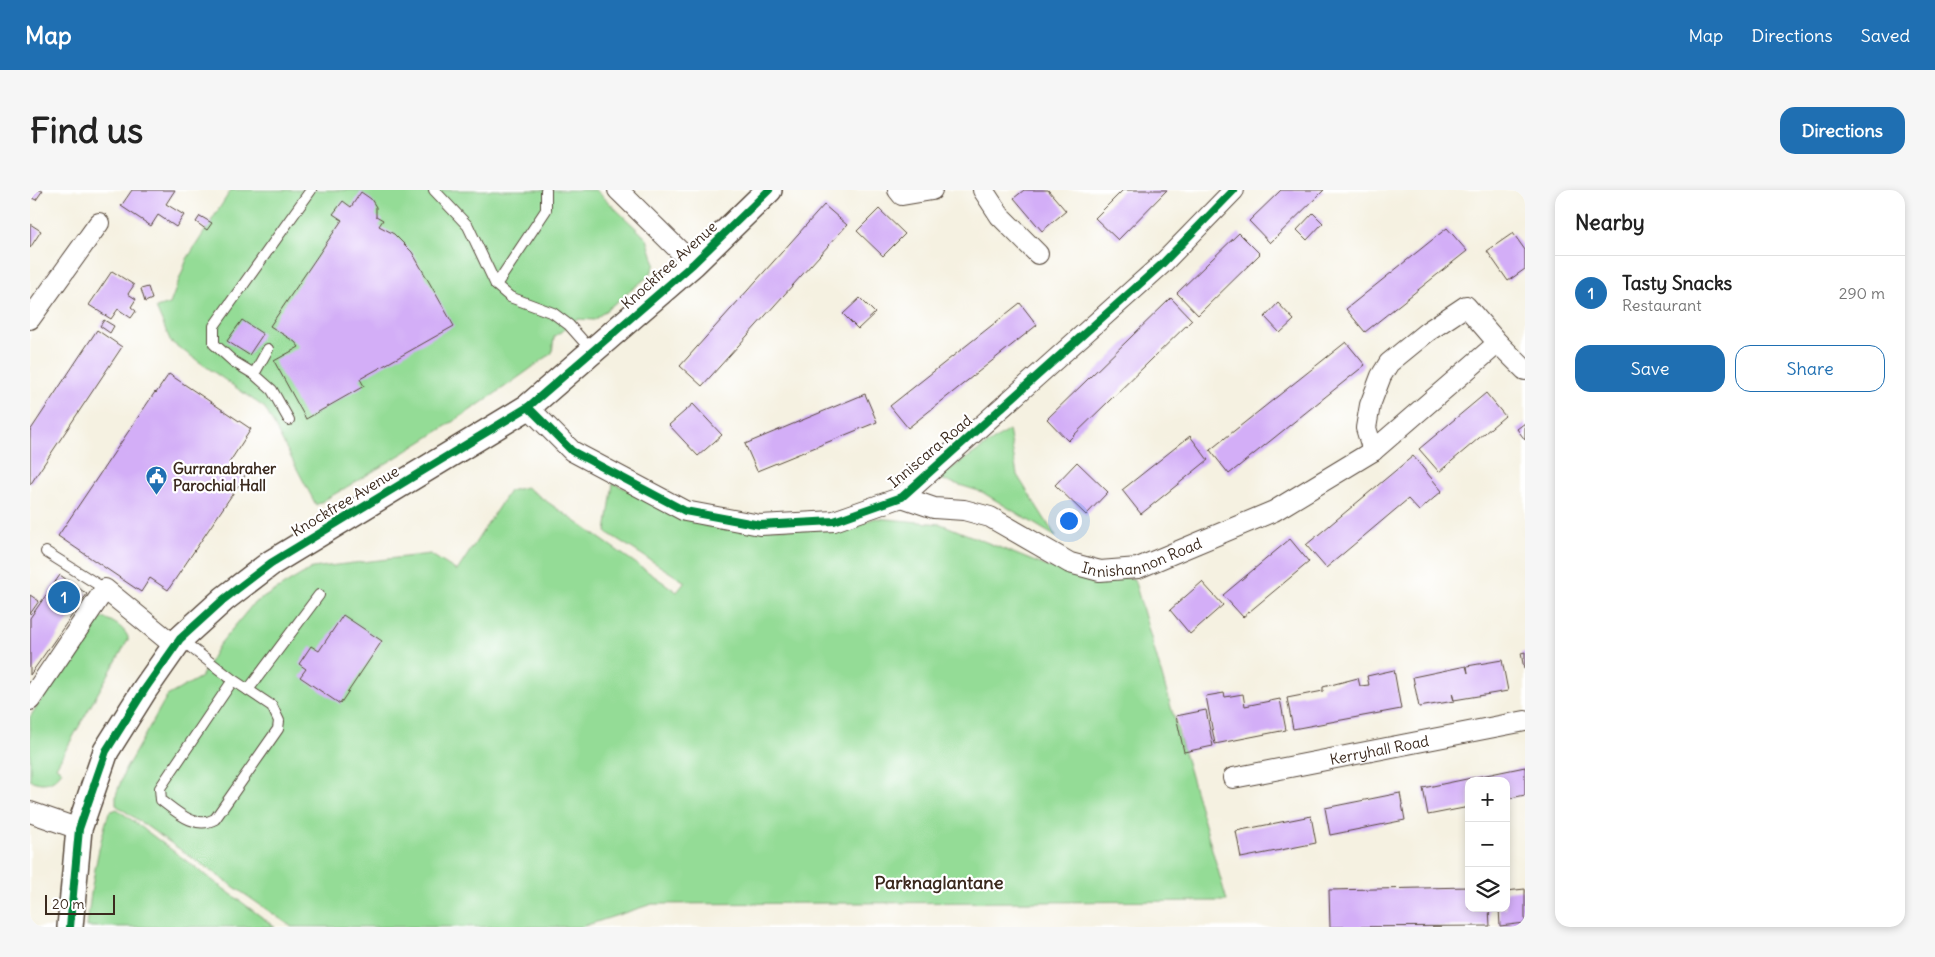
<!DOCTYPE html>
<html lang="en">
<head>
<meta charset="utf-8">
<style>
	:root { --surface:#fff; --page:#f6f6f6; --text:#222; --muted:#767676; --line:#e0e0e0; --accent:#1f6fb2 }
	body { margin:0; font-family:Delius,sans-serif; background:var(--page); color:var(--text) }
	.controls { position:absolute; right:15px; bottom:15px; display:grid; overflow:hidden; border-radius:10px; box-shadow:0 2px 8px #0003 }
	.controls button { width:45px; height:45px; display:grid; place-items:center; padding:0; border:0; border-bottom:1px solid var(--line); background:var(--surface); color:var(--text); font:25px sans-serif }
	.scale { position:absolute; left:15px; bottom:12px; width:70px; box-sizing:border-box; padding-left:5px; border:2px solid #3b2a1e; border-top:0; font-size:14px; line-height:18px; white-space:nowrap; color:#3b2a1e; -webkit-text-stroke:4px #fff; paint-order:stroke }
	.you { position:absolute; left:1038px; top:330px; width:18px; height:18px; margin:-12px; border:4px solid #fff; border-radius:50%; background:#1a73e8; box-shadow:0 0 0 8px #1a73e833 }
	.badge { display:grid; place-items:center; width:32px; height:32px; border-radius:50%; background:var(--accent); color:#fff; font-size:16px; font-weight:700 }
	.pin { position:absolute; translate:-50% -50%; border:2px solid #fff; box-shadow:0 1px 5px #0006 }
	.list { margin:0; padding:0; list-style:none }
	h2 { display:flex; justify-content:space-between; align-items:center; height:65px; margin:0; padding:0 20px; font-size:21px }
	h2 small { font-size:16px; font-weight:400; color:var(--muted) }
	.list li { display:grid; grid-template-columns:32px 1fr auto; gap:15px; align-items:center; box-sizing:border-box; height:75px; padding:0 20px; border-top:1px solid var(--line) }
	.list b { display:block; font-size:19px; white-space:nowrap }
	.list p { margin:0; font-size:16px; white-space:nowrap; color:var(--muted) }
	.list em { font-size:16px; font-style:normal; color:var(--muted) }
	.actions { display:flex; gap:10px; padding:15px 20px }
	.actions a { flex:1; padding:11px 0; border:1px solid var(--accent); border-radius:15px; text-align:center; font-size:18px; color:var(--accent) }
	.actions .main { background:var(--accent); color:#fff }
	.icon { flex:none; width:28px; height:28px; fill:none; stroke:currentColor; stroke-width:2; stroke-linecap:round; stroke-linejoin:round }
	.map { position:relative; flex:none; width:1495px; height:737px; overflow:hidden; border-radius:15px }
	header { display:flex; align-items:center; gap:30px; box-sizing:border-box; height:70px; padding:0 25px; background:var(--accent); color:#fff }
	header strong { font-size:24px }
	nav { display:flex; gap:28px; margin-inline-start:auto; font-size:18px }
	.intro { display:flex; align-items:center; justify-content:space-between; box-sizing:border-box; height:120px; padding:0 30px }
	h1 { margin:0; font-size:35px }
	.button { padding:12px 22px; border-radius:15px; background:var(--accent); color:#fff; font-size:18px; font-weight:700 }
	main { display:flex; gap:30px; padding:0 30px }
	aside { flex:1; background:var(--surface); border-radius:15px; box-shadow:0 2px 8px #0003 }
	.map>svg:first-child { display:block }
	.green { fill:#94dc96; stroke:#68835a }
	.building { fill:#d3aef7 }
	.lines { fill:none; stroke-linecap:round; stroke-linejoin:round }
	.service-casing { stroke:#57483b; stroke-width:12 }
	.minor-casing { stroke:#57483b; stroke-width:22 }
	.tertiary-casing { stroke:#57483b; stroke-width:28 }
	.service { stroke:#fff; stroke-width:10 }
	.minor { stroke:#fff; stroke-width:20 }
	.tertiary { stroke:#fff; stroke-width:25 }
	.cycleway-casing { stroke:#fff; stroke-width:11 }
	.cycleway { stroke:#00873e; stroke-width:8 }
	.labels { text-anchor:middle; dominant-baseline:central; stroke-width:4.5; stroke-linejoin:round; paint-order:stroke }
	.street-label { font-size:15px; fill:#3b2a1e; stroke:#fff }
	.poi-label { font-size:15px; font-weight:bold; fill:#3b2a1e; stroke:#fff; text-anchor:start }
	.quarter-label { font-size:18px; font-weight:bold; fill:#3b2a1e; stroke:#fff }
</style>
</head>
<body>
<header>
<strong>Map</strong>
<nav><a>Map</a><a>Directions</a><a>Saved</a></nav>
</header>
<div class="intro"><h1>Find us</h1><a class="button">Directions</a></div>
<main>
<div class="map">
<svg width="1495" height="737" viewBox="0 0 1495 737">
	<rect width="100%" height="100%" fill="#fff"/>
	<filter id="ink" filterUnits="userSpaceOnUse"><feTurbulence type="fractalNoise" baseFrequency=".02" numOctaves="2"/><feDisplacementMap in="SourceGraphic" scale="10" xChannelSelector="R" yChannelSelector="G"/><feConvolveMatrix kernelMatrix="1 2 1 2 8 2 1 2 1" color-interpolation-filters="sRGB"/></filter>
	<filter id="wash" filterUnits="userSpaceOnUse"><feTurbulence type="fractalNoise" baseFrequency=".0096" numOctaves="4" result="noise"/><feDisplacementMap in="SourceGraphic" scale="20" xChannelSelector="R" yChannelSelector="G"/><feGaussianBlur stdDeviation="1.12" result="paint"/><feColorMatrix in="noise" values="0 0 0 0 0 0 0 0 0 0 0 0 0 0 0 0 0 1.4 0 .05"/><feComposite in="paint" operator="in"/></filter>
	<g filter="url(#wash)">
		<rect width="100%" height="100%" fill="#f5f1e1"/>
		<g class="green">
			<path d="M 201,0 L 566,0 L 617,49 L 625,74 L 620,85 L 564,130 L 548,129 L 524,147 L 522,163 C 447,219 367,268 286,315 L 235,218 L 141,152 L 126,118 L 140,114 L 157,69 Z"/>
			<polygon points="979,240 987,285 1026,347 952,302 907,288"/>
			<polygon points="583,293 676,336 810,340 846,328 911,334 1018,377 1104,389 1197,711 622,714 551,737 262,737 86,615 86,605 95,580 137,506 171,487 189,455 223,414 282,378 400,364 427,381 479,301 496,297 647,402 655,392 576,342"/>
			<path d="M 68,427 C 79,428 94,437 98,447 L 98,450 L 26,577 L 32,581 C 24,593 14,596 0,590 L 0,527 L 62,431 Z"/>
			<path d="M 87,619 L 245,737 L 57,737 C 61,698 67,660 79,622 Z"/>
		</g>
		<g id="blocks">
			<g class="building">
				<polygon points="0,0 13,0 6,10 0,7"/>
				<polygon points="102,0 145,0 136,14 154,25 146,37 128,25 121,36 91,16"/>
				<polygon points="994,0 1018,0 1036,21 1012,41 984,8"/>
				<polygon points="1093,0 1137,0 1088,50 1065,28"/>
				<polygon points="1251,0 1294,0 1240,53 1219,31"/>
				<polygon points="331,2 341,9 346,17 346,26 353,30 349,36 364,44 382,62 424,136 330,189 334,196 276,229 244,171 269,157 265,152 240,136 312,30 303,24 313,11 321,17"/>
				<polygon points="794,15 817,35 672,196 650,176"/>
				<polygon points="849,19 875,44 853,66 827,41"/>
				<polygon points="1283,23 1293,33 1277,50 1267,40"/>
				<polygon points="170,26 182,33 177,40 166,32"/>
				<polygon points="0,34 11,41 0,58"/>
				<polygon points="1417,38 1437,61 1335,142 1316,119"/>
				<polygon points="1209,43 1230,64 1168,125 1147,103"/>
				<polygon points="1483,43 1495,60 1495,79 1478,91 1457,61"/>
				<polygon points="82,81 104,95 98,104 106,109 101,117 106,121 101,128 88,119 81,129 59,115"/>
				<polygon points="118,97 122,109 115,112 111,99"/>
				<polygon points="830,108 845,123 828,139 813,124"/>
				<polygon points="1141,108 1162,130 1038,251 1017,229"/>
				<polygon points="990,113 1007,135 878,238 860,216"/>
				<polygon points="1248,113 1264,130 1250,143 1235,127"/>
				<polygon points="74,130 84,136 80,143 70,136"/>
				<polygon points="212,130 233,144 219,165 197,151"/>
				<polygon points="67,140 92,157 0,295 0,241"/>
				<polygon points="1316,152 1335,175 1199,284 1180,260"/>
				<polygon points="139,184 221,239 199,273 216,284 138,400 120,388 111,402 28,346 125,202 126,203"/>
				<polygon points="1456,203 1475,226 1409,282 1389,259"/>
				<polygon points="835,204 847,232 727,281 715,254"/>
				<polygon points="663,214 692,245 668,266 639,235"/>
				<polygon points="1495,233 1495,250 1487,239"/>
				<polygon points="1160,246 1178,270 1111,324 1092,300"/>
				<polygon points="1383,266 1412,301 1389,321 1378,309 1296,378 1276,355"/>
				<polygon points="1047,272 1078,302 1056,325 1025,295"/>
				<polygon points="1260,349 1279,372 1213,427 1193,405"/>
				<polygon points="30,385 57,404 0,485 0,428"/>
				<polygon points="1172,392 1193,415 1160,444 1140,420"/>
				<polygon points="0,405 9,411 0,424"/>
				<polygon points="313,425 352,451 310,514 270,487 276,479 269,474 281,456 289,461"/>
				<polygon points="1495,462 1495,479 1494,479 1491,463"/>
				<polygon points="1472,470 1478,501 1424,510 1422,503 1424,511 1389,517 1383,487 1436,476 1438,483 1437,476"/>
				<polygon points="1364,480 1371,519 1263,539 1257,508 1293,501 1293,497 1328,488 1330,496 1339,495 1337,486"/>
				<polygon points="1194,503 1195,507 1213,504 1215,516 1250,509 1256,540 1185,554 1176,506"/>
				<polygon points="1176,520 1183,556 1154,562 1146,526"/>
				<polygon points="1495,577 1495,605 1476,609 1476,591 1439,591 1439,617 1398,625 1393,598"/>
				<polygon points="1370,603 1375,630 1300,645 1295,618"/>
				<polygon points="1281,626 1286,653 1211,668 1206,641"/>
				<polygon points="1439,697 1439,718 1459,718 1460,736 1300,737 1299,700"/>
				<polygon points="1495,699 1495,733 1470,736 1469,718 1476,718 1476,701"/>
			</g>
		</g>
	</g>
	<g filter="url(#ink)">
		<use href="#blocks" fill-opacity="0" stroke="#57483b" stroke-width="1"/>
		<g class="lines">
			<defs>
				<g id="service">
					<polyline points="404,0 438,36 466,95 480,107 523,123 539,135 562,161"/>
					<polyline points="466,95 516,20 516,0"/>
					<polyline points="224,184 238,159"/>
					<polyline points="259,230 242,200 224,184 204,172 184,154 184,136 281,0"/>
					<polyline points="16,362 75,399"/>
					<path d="M 150,449 L 203,490 L 242,516 L 249,531 L 248,539 L 185,629 C 165,640 147,622 131,610 L 130,598 L 203,490"/>
					<polyline points="218,500 289,405"/>
				</g>
				<g id="minor">
					<polyline points="588,0 663,74"/>
					<polyline points="868,0 872,5 902,0"/>
					<polyline points="953,0 970,26 1008,64"/>
					<polyline points="0,129 69,33"/>
					<polyline points="498,217 542,261 655,321 730,335 804,331 872,307 1132,74 1204,0"/>
					<polyline points="1343,261 1336,238 1340,215 1351,186 1359,173 1397,142 1436,116 1468,153"/>
					<path id="s1" d="M 872,307 L 904,318 L 934,320 L 960,327 L 1040,373 L 1070,381 L 1108,378 L 1244,321 L 1343,261 L 1468,153 L 1495,180"/>
					<polyline points="0,510 75,399 145,456"/>
					<path id="s2" d="M 1203,588 L 1495,531"/>
					<polyline points="0,622 49,639"/>
				</g>
				<polyline id="tertiary" points="40,737 49,639 76,561 115,499 150,449 194,409 241,373 498,217 663,74 739,0"/>
			</defs>
			<use href="#service" class="service-casing"/>
			<use href="#minor" class="minor-casing"/>
			<use href="#tertiary" class="tertiary-casing"/>
			<use href="#service" class="service"/>
			<use href="#minor" class="minor"/>
			<use href="#tertiary" class="tertiary"/>
			<defs>
				<g id="cycleway">
					<polyline points="498,217 542,261 655,321 730,335 804,331 872,307 1132,74 1204,0"/>
					<polyline points="40,737 49,639 76,561 115,499 150,449 194,409 241,373 498,217 663,74 739,0"/>
				</g>
			</defs>
			<use href="#cycleway" class="cycleway-casing"/>
			<use href="#cycleway" class="cycleway"/>
		</g>
	</g>
	<defs>
		<symbol id="civic-pin" viewBox="-11 -11 22 30"><path d="M0 17L-7.5 6A9.5 9.5 0 1 1 7.5 6Z" fill="#1f6fb2" stroke="#fff"/><path d="M-.6-6.5H3V-4.5H.6V-3L4-1V1h2V6H-6V1h2V-1L-.6-3ZM-1.2 2.5V6h2.4V2.5Z" fill="#fff"/></symbol>
	</defs>
	<g fill-rule="evenodd">
		<use href="#civic-pin" x="114" y="274" width="25" height="34"/>
	</g>
	<g class="labels">
		<g class="street-label">
			<text transform="translate(639 75) rotate(-42)">Knockfree Avenue</text>
			<text transform="translate(900 261) rotate(-40)">Inniscara Road</text>
			<text transform="translate(315 311) rotate(-31)">Knockfree Avenue</text>
			<text stroke="none"><textPath href="#s1" startOffset="258">Innishannon Road</textPath></text>
			<text stroke="none"><textPath href="#s2" startOffset="149">Kerryhall Road</textPath></text>
		</g>
		<g class="poi-label">
			<text x="143" y="278">Gurranabraher<tspan x="143" dy="17">Parochial Hall</tspan></text>
		</g>
		<g class="quarter-label">
			<text x="909" y="692">Parknaglantane</text>
		</g>
	</g>
</svg>
<div class="controls">
<button>+</button>
<button>−</button>
<button><svg class="icon" aria-label="layers" viewBox="0 0 24 24"><path d="M12 4l9 5-9 5-9-5zM3 14l9 5 9-5"/></svg></button>
</div>
<div class="scale">20 m</div>
<div class="you"></div>
<div class="pin badge" style="left:34px;top:407px">1</div>
</div>
<aside>
<h2>Nearby<small></small></h2>
<ul class="list">
<li><span class="badge">1</span><div><b>Tasty Snacks</b><p>Restaurant</p></div><em>290 m</em></li>
</ul>
<div class="actions"><a class="main">Save</a><a>Share</a></div>
</aside>
</main>
</body>
</html>
